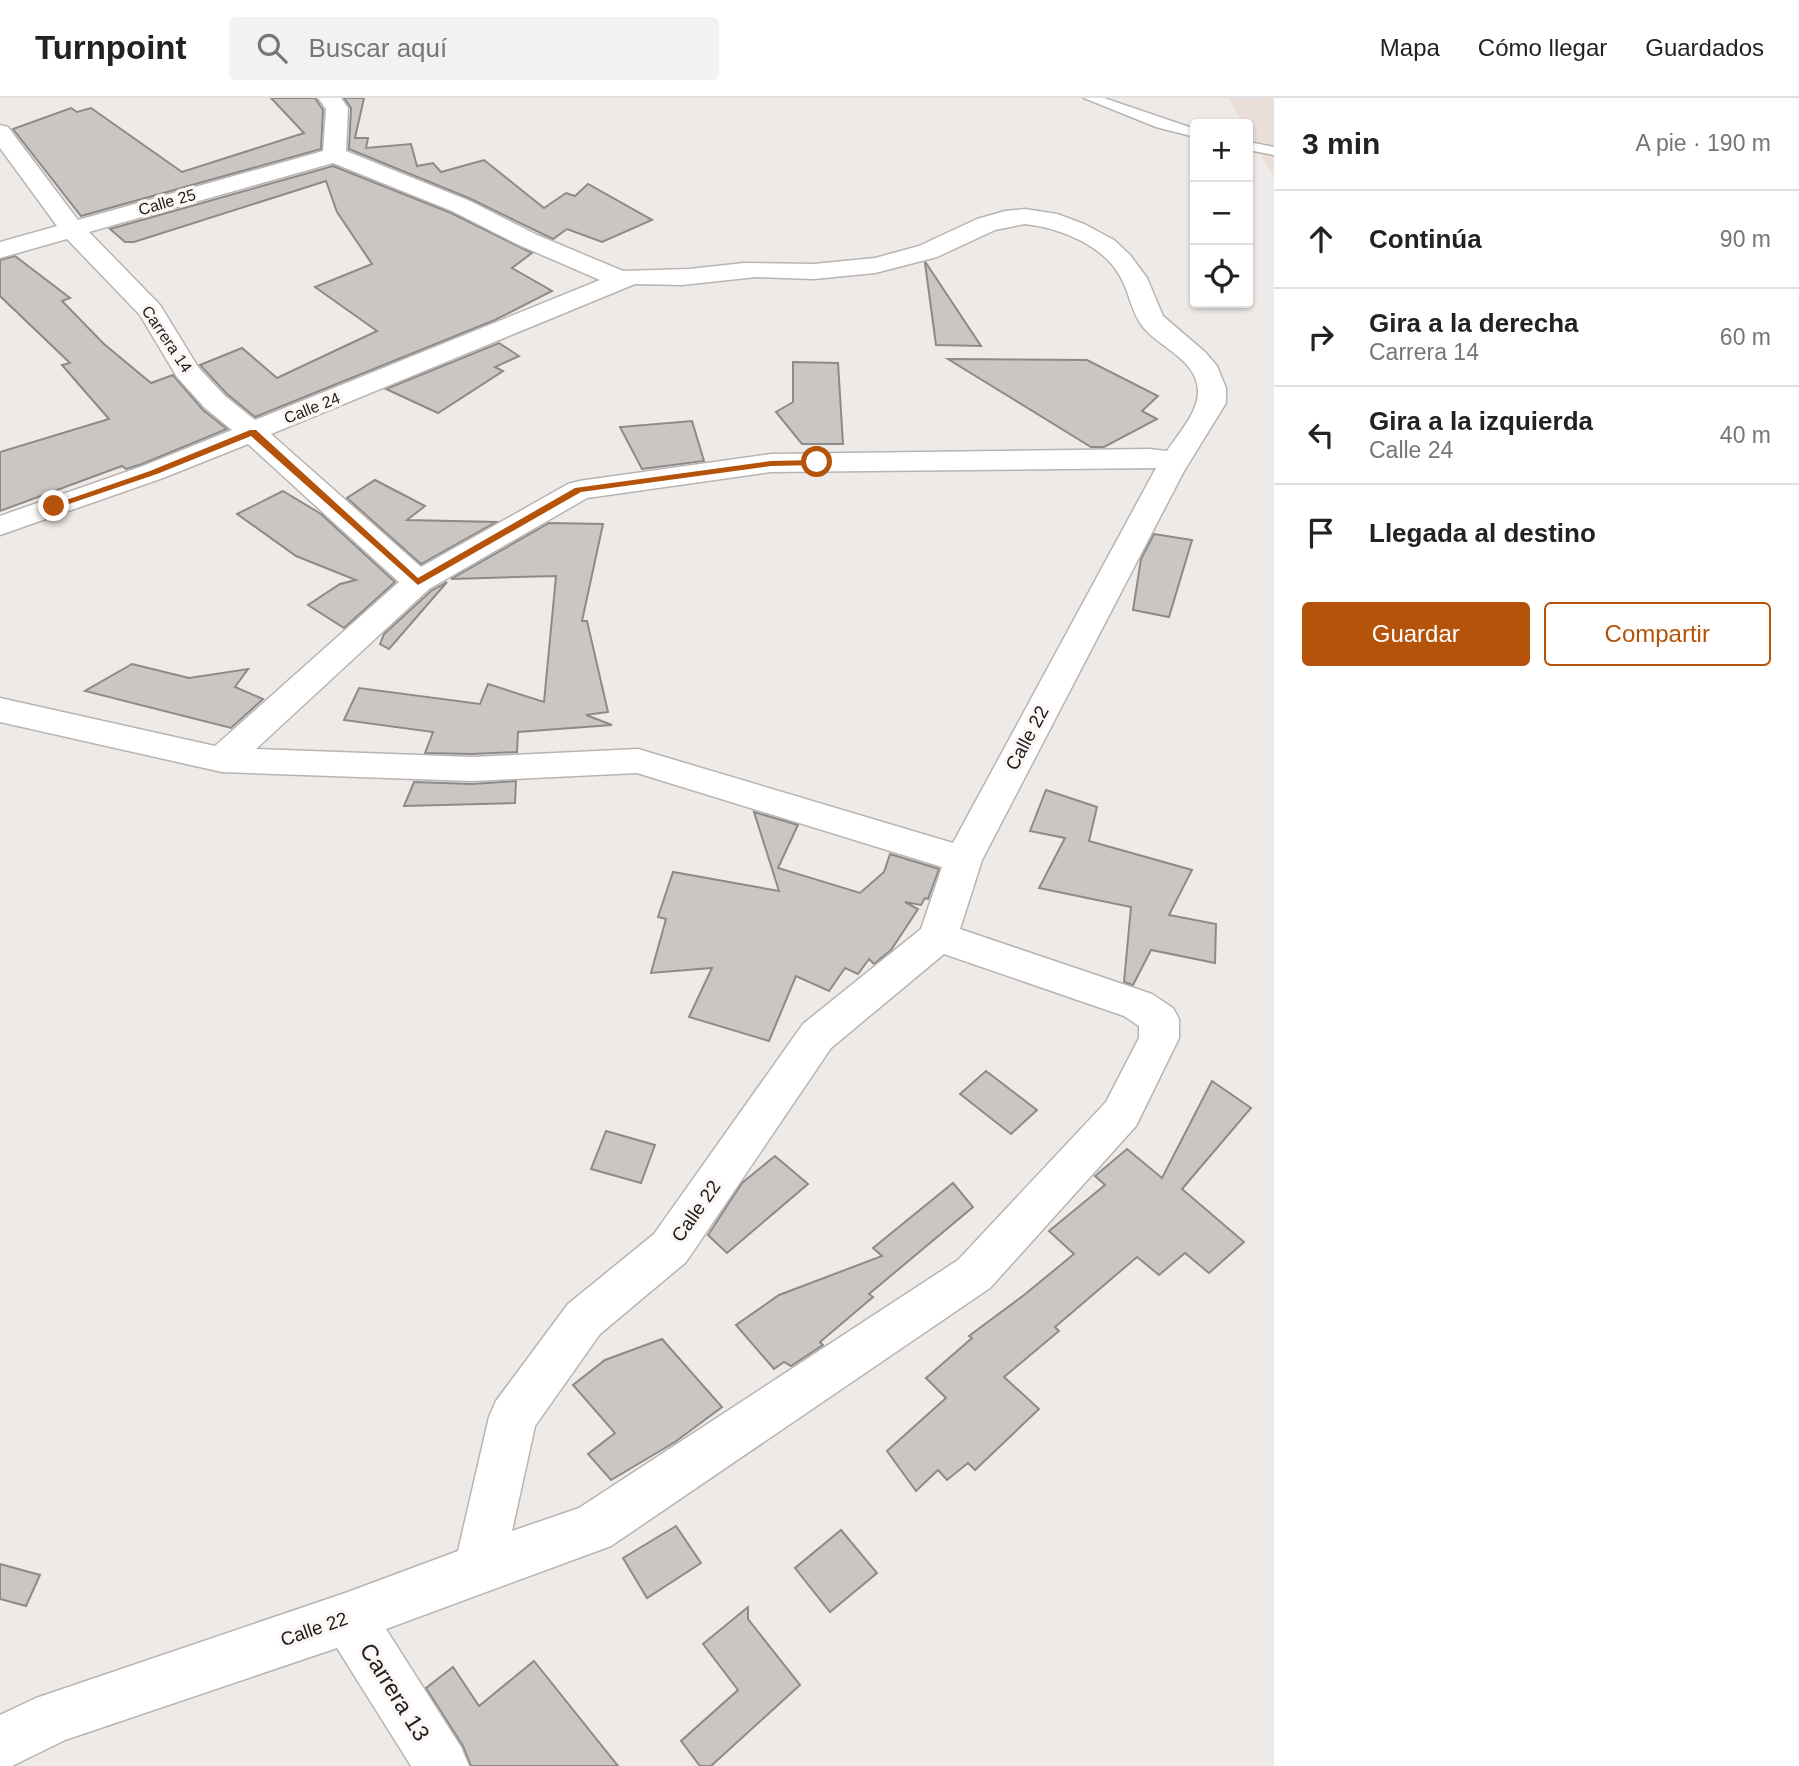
<!DOCTYPE html>
<html lang="es">
<head>
<meta charset="utf-8">
<style>
	:root { --surface:#fff; --page:#f2f2f2; --text:#222; --muted:#767676; --line:#e0e0e0; --accent:#b45309 }
	body { margin:0; font-family:Helvetica,sans-serif; background:var(--page); color:var(--text) }
	.controls { position:absolute; right:21px; top:21px; display:grid; overflow:hidden; border-radius:7px; box-shadow:0 2px 5px #0004 }
	.controls button { width:63px; height:63px; display:grid; place-items:center; padding:0; border:0; border-bottom:2px solid var(--line); background:var(--surface); color:var(--text); font:35px sans-serif }
	.stop { position:absolute; width:21px; height:21px; margin:-16px; border:5px solid #b45309; border-radius:50%; background:#fff }
	.stop.end { background:#b45309; border-color:#fff; box-shadow:0 2px 7px #0008 }
	.list { margin:0; padding:0; list-style:none }
	h2 { display:flex; justify-content:space-between; align-items:center; height:91px; margin:0; padding:0 28px; font-size:30px }
	h2 small { font-size:23px; font-weight:400; color:var(--muted) }
	.list li { display:grid; grid-template-columns:46px 1fr auto; gap:21px; align-items:center; box-sizing:border-box; height:98px; padding:0 28px; border-top:2px solid var(--line) }
	.list b { display:block; font-size:26px; white-space:nowrap }
	.list p { margin:0; font-size:23px; white-space:nowrap; color:var(--muted) }
	.list em { font-size:23px; font-style:normal; color:var(--muted) }
	.actions { display:flex; gap:14px; padding:21px 28px }
	.actions a { flex:1; padding:16px 0; border:2px solid var(--accent); border-radius:7px; text-align:center; font-size:24px; color:var(--accent) }
	.actions .main { background:var(--accent); color:#fff }
	.icon { flex:none; width:38px; height:38px; fill:none; stroke:currentColor; stroke-width:2; stroke-linecap:round; stroke-linejoin:round }
	.map { position:relative; flex:none; width:1274px; height:1668px; overflow:hidden }
	header { display:flex; align-items:center; gap:42px; box-sizing:border-box; height:98px; padding:0 35px; background:var(--surface); border-bottom:2px solid var(--line) }
	header strong { font-size:33px }
	nav { display:flex; gap:38px; margin-inline-start:auto; font-size:24px }
	.search { width:490px; height:63px; background:var(--page); display:flex; align-items:center; gap:18px; box-sizing:border-box; padding:0 24px; border-radius:7px; color:var(--muted); font-size:26px }
	main { display:flex }
	aside { flex:1; background:var(--surface) }
	.map>svg:first-child { display:block }
	.built { fill:#eaded8 }
	.building { fill:#cac6c4; stroke:#8e8a88; stroke-width:2 }
	.lines { fill:none; stroke-linecap:round; stroke-linejoin:round }
	.service-casing { stroke:#b8b4b2; stroke-width:3 }
	.minor-casing { stroke:#b8b4b2; stroke-width:3 }
	.service { fill:#fff; fill-rule:evenodd }
	.minor { fill:#fff; fill-rule:evenodd }
	.route { fill:#b45309 }
	.labels { text-anchor:middle; dominant-baseline:central; stroke-width:7; stroke-linejoin:round; paint-order:stroke }
	.far-street-label { font-size:16px; fill:#1e1d1c; stroke:#fcf7f5 }
	.street-label { font-size:19px; fill:#1e1d1c; stroke:#fcf7f5 }
	.near-street-label { font-size:23px; fill:#1e1d1c; stroke:#fcf7f5 }
</style>
</head>
<body>
<header>
<strong>Turnpoint</strong>
<div class="search"><svg class="icon" aria-label="search" viewBox="0 0 24 24"><circle cx="10" cy="10" r="6"/><path d="M15 15l6 6"/></svg>Buscar aquí</div>
<nav><a>Mapa</a><a>Cómo llegar</a><a>Guardados</a></nav>
</header>
<main>
<div class="map">
<svg width="1274" height="1668" viewBox="0 0 1274 1668">
	<rect width="100%" height="100%" fill="#eeeae8"/>
	<polygon class="built" points="1228,0 1274,0 1274,79 1248,34 1248,26 1243,26"/>
	<g class="building">
		<polygon points="271,0 315,0 323,12 321,51 81,118 13,31 71,10 77,14 91,10 182,74 304,35"/>
		<polygon points="344,0 364,0 355,40 368,40 366,50 411,46 417,68 433,65 441,74 484,62 544,110 566,95 575,98 588,86 652,122 602,144 567,131 553,141 471,101 349,51 351,10"/>
		<polygon points="333,68 451,115 532,155 512,170 552,193 495,222 255,319 227,296 200,267 242,250 277,280 377,233 315,189 372,166 337,114 326,83 134,144 125,144 110,131"/>
		<polygon points="15,158 70,200 62,203 104,246 151,285 173,277 203,312 227,331 142,366 126,371 122,368 0,413 0,354 109,321 62,267 70,265 0,198 0,162"/>
		<polygon points="925,165 926,165 981,248 936,247"/>
		<polygon points="499,245 519,258 495,269 503,273 438,315 386,291"/>
		<polygon points="948,261 1087,262 1158,298 1142,313 1157,321 1104,349 1091,349"/>
		<polygon points="793,264 838,265 843,346 802,346 776,314 793,304"/>
		<polygon points="692,323 704,363 642,371 620,329"/>
		<polygon points="375,382 425,408 407,422 496,424 421,466 347,400"/>
		<polygon points="283,393 321,416 395,484 344,530 308,507 340,486 356,482 296,458 237,416"/>
		<polygon points="549,425 603,426 582,523 587,523 608,614 586,617 612,627 518,634 517,654 472,656 425,655 433,634 344,622 359,590 480,606 488,586 544,604 556,478 451,481"/>
		<polygon points="1154,436 1192,442 1169,519 1133,512 1141,461"/>
		<polygon points="447,484 389,551 380,546 384,536 431,493"/>
		<polygon points="132,566 189,580 248,571 235,589 263,601 231,630 85,593"/>
		<polygon points="516,683 515,705 404,708 414,684 472,686"/>
		<polygon points="1046,692 1097,709 1089,743 1192,772 1169,817 1216,826 1215,865 1151,852 1133,887 1124,884 1131,809 1039,790 1065,740 1030,733"/>
		<polygon points="754,714 798,727 778,770 860,795 884,774 890,756 939,771 928,801 925,800 921,807 905,804 918,811 891,852 874,866 869,861 858,876 845,870 829,893 796,878 769,943 689,919 712,870 651,875 666,821 658,819 673,774 779,793"/>
		<polygon points="986,973 1037,1012 1011,1036 960,996"/>
		<polygon points="1212,983 1251,1010 1182,1091 1244,1144 1209,1175 1185,1155 1159,1177 1137,1159 1055,1229 1059,1233 1004,1279 1039,1311 975,1372 968,1365 947,1382 938,1372 916,1393 887,1353 946,1300 926,1280 972,1240 969,1238 1024,1197 1074,1156 1049,1133 1105,1087 1095,1078 1127,1051 1162,1080"/>
		<polygon points="606,1033 655,1047 641,1085 591,1071"/>
		<polygon points="775,1058 808,1086 727,1155 708,1137 742,1085"/>
		<polygon points="953,1085 973,1109 869,1196 873,1199 820,1244 823,1247 791,1268 784,1264 774,1271 736,1227 779,1197 882,1158 873,1150"/>
		<polygon points="662,1241 722,1309 675,1344 611,1382 588,1356 615,1335 573,1287 605,1262"/>
		<polygon points="676,1428 701,1465 647,1500 623,1460"/>
		<polygon points="841,1432 877,1475 830,1514 795,1470"/>
		<polygon points="0,1466 40,1477 26,1508 0,1501"/>
		<polygon points="748,1509 748,1521 800,1587 711,1668 700,1668 681,1643 738,1592 703,1546"/>
		<polygon points="534,1563 618,1668 471,1668 463,1648 426,1590 453,1569 479,1608"/>
	</g>
	<g class="lines">
		<defs>
			<g id="service">
				<polygon points="1084,0 1104,0 1195,31 1195,39 1156,29"/>
				<polygon points="1248,44 1274,49 1274,57 1248,52"/>
			</g>
			<path id="minor" d="M 318,0 L 341,0 L 348,10 L 346,53 L 470,103 L 537,137 L 623,173 L 689,171 L 744,165 L 814,166 L 875,160 L 919,148 L 977,121 L 1005,113 L 1025,111 L 1057,116 L 1084,126 L 1114,142 L 1130,157 L 1147,180 L 1163,218 L 1205,254 L 1217,268 L 1226,290 L 1226,305 L 1184,373 L 982,762 L 960,831 L 1152,896 L 1173,910 L 1179,921 L 1179,940 L 1136,1028 L 990,1190 L 611,1448 L 386,1531 L 461,1649 L 469,1668 L 411,1668 L 337,1550 L 65,1642 L 12,1668 L 0,1668 L 0,1617 L 36,1600 L 348,1494 L 458,1453 L 489,1319 L 496,1303 L 568,1206 L 654,1136 L 803,926 L 921,831 L 942,769 L 637,675 L 472,683 L 222,674 L 0,624 L 0,600 L 215,648 L 399,484 L 248,346 L 163,380 L 0,437 L 0,418 L 143,368 L 232,332 L 205,310 L 177,279 L 140,217 L 67,141 L 0,160 L 0,144 L 57,128 L 0,50 L 0,27 L 8,29 L 78,122 L 323,53 L 326,11 ZM 333,65 L 452,113 L 519,147 L 600,182 L 255,322 L 225,298 L 198,269 L 160,207 L 89,134 ZM 1025,126 C 1060,130 1104,147 1121,180 C 1130,196 1131,214 1143,229 C 1161,251 1196,261 1198,292 C 1199,314 1178,336 1167,353 L 1149,351 L 771,356 L 579,383 L 568,386 L 421,469 L 271,336 L 635,186 L 682,187 L 756,179 L 814,181 L 875,175 L 937,159 L 995,132 ZM 1156,370 L 953,745 L 638,651 L 472,659 L 256,651 L 429,491 L 587,400 L 771,374 ZM 944,856 L 1124,918 L 1139,928 L 1139,940 L 1106,1004 L 958,1162 L 579,1410 L 512,1433 L 535,1328 L 600,1236 L 686,1164 L 831,950 Z"/>
		</defs>
		<use href="#service" class="service-casing"/>
		<use href="#minor" class="minor-casing"/>
		<use href="#service" class="service"/>
		<use href="#minor" class="minor"/>
	</g>
	<polygon class="route" points="250,332 256,332 418,480 575,390 771,363 817,362 821,364 817,367 771,368 581,394 418,487 251,338 157,376 57,410 49,408 150,373"/>
	<g class="labels">
		<g class="far-street-label">
			<text transform="translate(167 104) rotate(-16)">Calle 25</text>
			<text transform="translate(167 241) rotate(56)">Carrera 14</text>
			<text transform="translate(312 310) rotate(-22)">Calle 24</text>
		</g>
		<g class="street-label">
			<text transform="translate(1027 640) rotate(-62)">Calle 22</text>
			<text transform="translate(696 1113) rotate(-55)">Calle 22</text>
			<text transform="translate(314 1531) rotate(-19)">Calle 22</text>
		</g>
		<g class="near-street-label">
			<text transform="translate(395 1594) rotate(58)">Carrera 13</text>
		</g>
	</g>
</svg>
<div class="controls">
<button>+</button>
<button>−</button>
<button><svg class="icon" aria-label="locate" viewBox="0 0 24 24"><circle cx="12" cy="12" r="6"/><path d="M12 2v4M12 18v4M2 12h4M18 12h4"/></svg></button>
</div>
<div class="stop" style="left:817px;top:364px"></div>
<div class="stop end" style="left:54px;top:408px"></div>
</div>
<aside>
<h2>3 min<small>A pie · 190 m</small></h2>
<ul class="list">
<li><svg class="icon" aria-label="ahead" viewBox="0 0 24 24"><path d="M12 20V5M6 11l6-6 6 6"/></svg><div><b>Continúa</b></div><em>90 m</em></li>
<li><svg class="icon" aria-label="right" viewBox="0 0 24 24"><path d="M7 20v-9h11M14 6l5 5-5 5"/></svg><div><b>Gira a la derecha</b><p>Carrera 14</p></div><em>60 m</em></li>
<li><svg class="icon" aria-label="left" viewBox="0 0 24 24"><path d="M17 20v-9H6M10 6l-5 5 5 5"/></svg><div><b>Gira a la izquierda</b><p>Calle 24</p></div><em>40 m</em></li>
<li><svg class="icon" aria-label="arrive" viewBox="0 0 24 24"><path d="M6 21V4h12l-3 4 3 4H6"/></svg><div><b>Llegada al destino</b></div></li>
</ul>
<div class="actions"><a class="main">Guardar</a><a>Compartir</a></div>
</aside>
</main>
</body>
</html>
